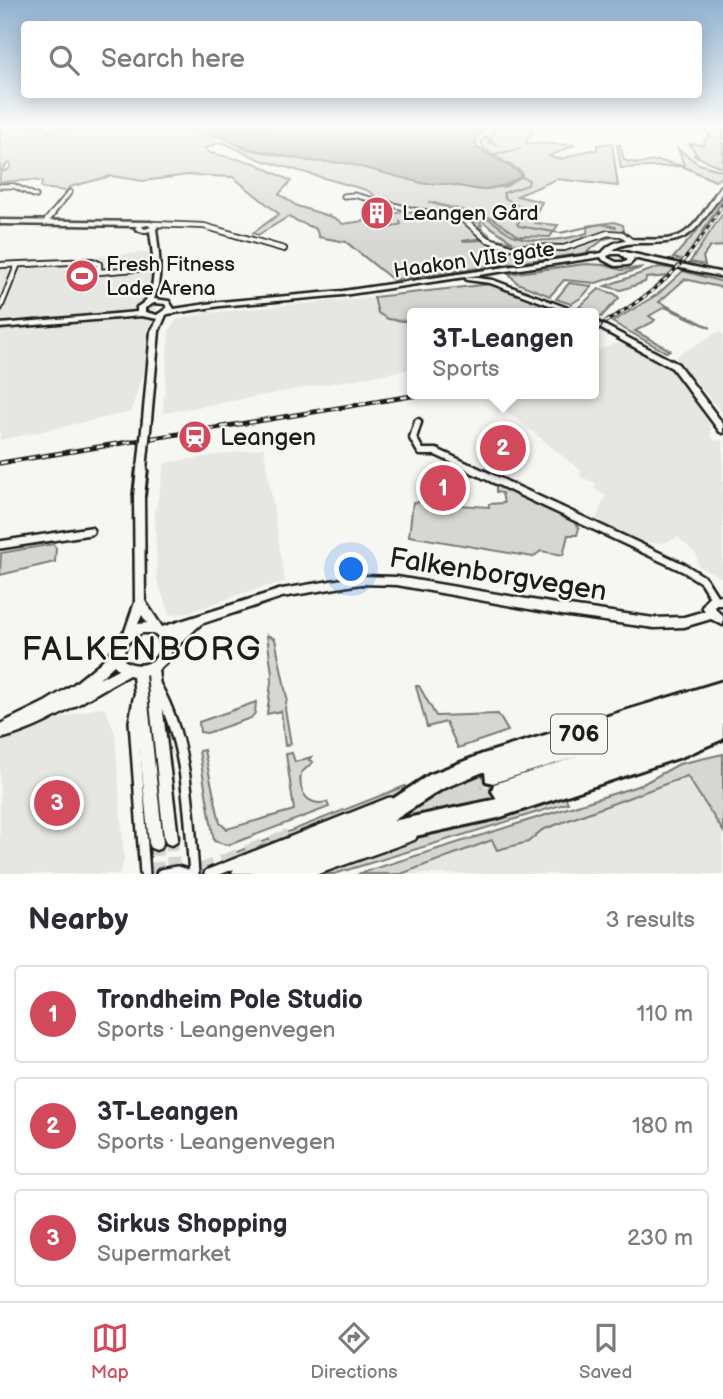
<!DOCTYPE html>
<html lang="en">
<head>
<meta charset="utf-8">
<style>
	:root { --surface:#fff; --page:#f7f7f7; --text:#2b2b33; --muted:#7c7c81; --line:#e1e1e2; --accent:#d1495b }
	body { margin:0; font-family:"Balsamiq Sans",sans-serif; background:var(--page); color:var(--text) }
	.you { position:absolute; left:352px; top:570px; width:24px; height:24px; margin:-18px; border:5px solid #fff; border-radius:50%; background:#1a73e8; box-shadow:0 0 0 10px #1a73e833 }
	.badge { display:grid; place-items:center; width:46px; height:46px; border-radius:50%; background:var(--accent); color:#fff; font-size:23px; font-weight:700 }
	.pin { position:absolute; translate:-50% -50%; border:4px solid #fff; box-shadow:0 2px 7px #0006 }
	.popup { position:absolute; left:407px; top:308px; width:192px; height:91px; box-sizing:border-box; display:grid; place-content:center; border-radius:7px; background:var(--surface); filter:drop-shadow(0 2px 5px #0005); font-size:23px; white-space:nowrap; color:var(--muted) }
	.popup b { font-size:26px; color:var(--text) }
	.popup::after { content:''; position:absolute; left:50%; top:100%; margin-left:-14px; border:14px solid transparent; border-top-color:var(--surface) }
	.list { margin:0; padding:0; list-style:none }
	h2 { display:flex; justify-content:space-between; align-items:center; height:91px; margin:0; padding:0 28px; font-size:30px }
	h2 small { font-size:23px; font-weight:400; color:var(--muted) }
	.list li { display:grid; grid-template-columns:46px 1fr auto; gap:21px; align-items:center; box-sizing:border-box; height:98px; margin:0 14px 14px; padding:0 14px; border:2px solid var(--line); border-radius:7px }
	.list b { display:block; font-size:26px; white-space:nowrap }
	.list p { margin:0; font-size:23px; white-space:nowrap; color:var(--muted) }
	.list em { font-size:23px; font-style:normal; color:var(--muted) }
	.icon { flex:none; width:38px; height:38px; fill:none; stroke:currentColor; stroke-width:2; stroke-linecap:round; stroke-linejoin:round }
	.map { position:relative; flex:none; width:723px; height:874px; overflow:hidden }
	.search { position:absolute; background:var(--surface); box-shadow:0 4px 18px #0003; left:21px; right:21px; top:21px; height:77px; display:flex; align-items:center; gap:18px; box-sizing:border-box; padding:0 24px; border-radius:7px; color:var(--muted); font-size:26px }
	.sheet { height:427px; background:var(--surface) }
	nav { display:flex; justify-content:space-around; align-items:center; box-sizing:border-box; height:98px; border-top:2px solid var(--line); background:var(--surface); font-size:19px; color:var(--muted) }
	nav a { display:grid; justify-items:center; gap:4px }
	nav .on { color:var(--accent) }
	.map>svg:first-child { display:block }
	.built { fill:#e6e6e2 }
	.green { fill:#d6d6d2; stroke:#797977; stroke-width:2 }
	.water { fill:#acaca9; stroke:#727271; stroke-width:2 }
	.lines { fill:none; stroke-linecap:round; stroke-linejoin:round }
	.stream { stroke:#727271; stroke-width:2 }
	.secondary-tunnel { stroke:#d5d5d2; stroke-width:13; stroke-dasharray:13 6; stroke-linecap:butt }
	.highway-tunnel { stroke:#d5d5d2; stroke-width:18; stroke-dasharray:18 9; stroke-linecap:butt }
	.street-far4-casing { stroke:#1c1c1c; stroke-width:7 }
	.street-far3-casing { stroke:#1c1c1c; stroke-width:8 }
	.street-far2-casing { stroke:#1c1c1c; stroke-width:11 }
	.street-far1-casing { stroke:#1c1c1c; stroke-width:12 }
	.street-casing { stroke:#1c1c1c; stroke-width:14 }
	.secondary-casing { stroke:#1c1c1c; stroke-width:5 }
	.highway-casing { stroke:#1c1c1c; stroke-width:6 }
	.street-far4 { stroke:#f6f6f2; stroke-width:3.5 }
	.street-far3 { stroke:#f6f6f2; stroke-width:4.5 }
	.street-far2 { stroke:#f6f6f2; stroke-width:6 }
	.street-far1 { stroke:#f6f6f2; stroke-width:7 }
	.street { stroke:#f6f6f2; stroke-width:9 }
	.secondary { fill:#f6f6f2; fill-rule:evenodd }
	.highway { fill:#f6f6f2; fill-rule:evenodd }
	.rail-far1-casing { stroke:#1c1c1c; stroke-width:3.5 }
	.rail-casing { stroke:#1c1c1c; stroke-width:5 }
	.rail-far1 { stroke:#f6f6f2; stroke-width:2; stroke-dasharray:4.5; stroke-linecap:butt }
	.rail { stroke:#f6f6f2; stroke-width:2.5; stroke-dasharray:7; stroke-linecap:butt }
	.secondary-bridge-far1-casing { stroke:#1c1c1c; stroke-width:13; stroke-linecap:butt }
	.secondary-bridge-casing { stroke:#1c1c1c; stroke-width:16; stroke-linecap:butt }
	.secondary-bridge-far1 { stroke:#f6f6f2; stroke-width:8 }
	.secondary-bridge { stroke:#f6f6f2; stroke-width:10 }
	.labels { text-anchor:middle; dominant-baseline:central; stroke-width:5; stroke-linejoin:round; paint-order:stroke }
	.far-poi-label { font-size:21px; fill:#1c1c1c; stroke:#f6f6f2; text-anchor:start }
	.far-street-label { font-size:21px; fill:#1c1c1c; stroke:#f6f6f2 }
	.shield { fill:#f6f6f2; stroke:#5d5d5c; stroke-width:2 }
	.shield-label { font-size:23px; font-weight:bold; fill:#1c1c1c }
	.poi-label { font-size:24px; fill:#1c1c1c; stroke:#f6f6f2; text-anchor:start }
	.near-street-label { font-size:28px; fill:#1c1c1c; stroke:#f6f6f2 }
	.near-quarter-label { font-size:33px; letter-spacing:2px; fill:#1c1c1c; stroke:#f6f6f2 }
</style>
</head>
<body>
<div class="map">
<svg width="723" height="874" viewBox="0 0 723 874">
	<rect width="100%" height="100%" fill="#f6f6f2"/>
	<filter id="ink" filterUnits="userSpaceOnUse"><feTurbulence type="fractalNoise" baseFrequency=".0143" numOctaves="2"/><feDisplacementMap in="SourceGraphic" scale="14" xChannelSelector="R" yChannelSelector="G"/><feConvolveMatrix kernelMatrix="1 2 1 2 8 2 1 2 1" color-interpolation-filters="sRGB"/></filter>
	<g filter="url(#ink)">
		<g class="built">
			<polygon points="152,252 157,284 155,331 131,412 0,440 0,264"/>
			<polygon points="374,297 378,313 395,321 412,322 412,369 163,413 169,331 176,320 206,313"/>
			<polygon points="718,332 723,334 723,414 675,357"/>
			<polygon points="617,343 647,352 673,369 711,425 711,437 716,441 723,440 723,578 698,566 697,555 678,537 664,543 641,542 595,521 606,495 597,491 594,487 596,483 580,477 581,471 502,407 529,394 594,394 594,352"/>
			<polygon points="264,448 285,582 243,593 188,613 170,615 157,580 155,514 165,463"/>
			<polygon points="100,707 105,708 115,733 124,861 120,874 0,874 0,741 68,716"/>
			<polygon points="684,770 723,831 723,874 353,874"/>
		</g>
		<g class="green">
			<path d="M 0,125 L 49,125 L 43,127 L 48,131 L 92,125 L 177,125 L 224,138 L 246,149 L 276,155 L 310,161 L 346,163 L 426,184 L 444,183 L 480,190 L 507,186 L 522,175 L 522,172 L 484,149 L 481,141 L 488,136 L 489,142 L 497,145 L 490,140 L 495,125 L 532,125 L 533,132 L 526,140 L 528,143 L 575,145 L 549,156 C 566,165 578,148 597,150 L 597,145 L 612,143 L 618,186 L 557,179 L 517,196 L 542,202 L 533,219 L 535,223 L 558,225 L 550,237 L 519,236 L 492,218 L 434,203 L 428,202 L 478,217 L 469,220 L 461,217 L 376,200 L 373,194 L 366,190 L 261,160 L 222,142 L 205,148 L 210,153 L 255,163 L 291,181 L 279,194 L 297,206 L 335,218 L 343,224 L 384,218 L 383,214 C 408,212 438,209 462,220 C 469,224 476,233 483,238 L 462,241 L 486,240 L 491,244 L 489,251 L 571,248 L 606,235 L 622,235 L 604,239 L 586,253 L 393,280 L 346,242 L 319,237 L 316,229 L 288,217 L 258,235 L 253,233 L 279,214 L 233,177 L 188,175 L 143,181 L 111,176 L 70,187 L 66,191 L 41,188 L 42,182 L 34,180 L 0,182 L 0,173 L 9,169 L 11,164 L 8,163 L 0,172 Z"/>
			<polygon points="689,125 723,125 723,168 693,155 697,155 689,144 704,145 705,138 711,137 706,130"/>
			<path d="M 617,145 L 620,145 L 624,160 C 644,167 645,160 660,161 C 668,162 675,165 684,165 L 678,149 L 699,164 L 723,171 L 723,176 L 715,181 L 682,166 L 621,168 Z"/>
			<polygon points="723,191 723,198 688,256 683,260 673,258 697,231"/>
			<polygon points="723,213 723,246 710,247 703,257 705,265 690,262"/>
			<path d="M 481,215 C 492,219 499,227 509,233 C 529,245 565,240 587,233 L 588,226 L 614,222 L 623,225 L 624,231 C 603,233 585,244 565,246 C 530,250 496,247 471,223 L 479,222 L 482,225 L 479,226 L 493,238 L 513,242 L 480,220 Z"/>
			<polygon points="585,264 604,265 622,270 644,267 596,283 564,280 550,296 517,283 509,274"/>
			<polygon points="659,267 675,269 670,276 646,278 645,282 621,290 605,286"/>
			<polygon points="683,271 723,282 723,288 685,279 659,302 711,328 665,307 649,316 655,320 653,322 635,331 670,350 666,352 612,322 658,294"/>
			<polygon points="569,283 592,286 582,297 571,304 556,299"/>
			<polygon points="491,284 562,309 555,313 412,313 412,322 388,319 378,313 374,297"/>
			<polygon points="599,289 615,294 619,298 601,317 579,307"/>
			<path d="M 496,485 C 519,494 566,507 579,528 L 577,535 L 568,535 L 563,555 L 541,551 L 533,557 L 409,536 L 413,502 L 489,507 L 489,504 L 504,503 L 502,493 L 496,492 Z"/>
			<polygon points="53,544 56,548 55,562 0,575 1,553"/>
			<polygon points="267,635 275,639 287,698 285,709 291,744 285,746 281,711 267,714 272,674"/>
			<polygon points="416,686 419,686 436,716 498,714 508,731 458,748 446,722 427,727"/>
			<polygon points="256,702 255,713 251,718 207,733 200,732 199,722"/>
			<path d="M 204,750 L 220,823 L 227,829 L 294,810 L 286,754 L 292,753 L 295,762 L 311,757 L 309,760 L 313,762 L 301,773 C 298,791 307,807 327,802 L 329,807 L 234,843 L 227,845 L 214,841 L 199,751 Z"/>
			<polygon points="723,754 723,831 687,776 542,830 528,842 497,850 492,840 401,874 358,874 641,785 679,764"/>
			<polygon points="476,774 487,802 404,820 402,818 403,815 451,784"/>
			<polygon points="405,786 408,791 233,860 232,854"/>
			<polygon points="565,797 568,803 334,874 316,874 412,839 497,818"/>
		</g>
		<polygon class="water" points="194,125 487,125 476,140 478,148 519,172 521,177 505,185 481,190 447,184 426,184 346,163 310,161 247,148 233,143 228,136"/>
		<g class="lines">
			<g class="stream">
				<polyline points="489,155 520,149"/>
				<polyline points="521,177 529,180 528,185 503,193 505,198 527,211 517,224 519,226 560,233 601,224 616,227"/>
				<polyline points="387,229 401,224 400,221"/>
			</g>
			<g class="secondary-tunnel">
				<polyline points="171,838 174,874"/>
				<polyline points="156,843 158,874"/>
			</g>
			<g class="highway-tunnel">
				<polyline points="423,796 493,774"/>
				<polyline points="423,816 501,791"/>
				<polyline points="197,874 296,835"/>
			</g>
			<defs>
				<g id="street-far4">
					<polyline points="0,186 14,186 36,196"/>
					<polyline points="344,196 354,195 413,210 448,215"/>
					<polyline points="51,215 70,192"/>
				</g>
				<g id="street-far3">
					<polyline points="436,213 455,216 467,222 486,239 510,247 564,248 608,233 622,234 631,241"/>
					<polyline points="45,223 53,213"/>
					<polyline points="154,224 204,226 284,249"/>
					<polyline points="0,265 92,261 99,264 99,272 158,267"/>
					<polyline points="0,308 17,266"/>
				</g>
				<polyline id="street-far2" points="418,422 413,438 421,452 436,452 473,469"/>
				<g id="street-far1">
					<polyline points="470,468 684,568 703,580 715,599"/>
					<polyline points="0,545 90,531"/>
				</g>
				<g id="street">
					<path d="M 156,686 C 188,741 189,812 194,874"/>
					<polyline points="138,699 134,722 145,874"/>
					<polyline points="161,874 177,871 187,874"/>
					<polyline points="209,874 390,802"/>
					<polyline points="305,874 412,836"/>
				</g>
				<g id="secondary">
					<path d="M 723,185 C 723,194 716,202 710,210 C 689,242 677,243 639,243 C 630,243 621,244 613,250 L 619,250 L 629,253 L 723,273 L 723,277 L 633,258 L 634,260 L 629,265 L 615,266 L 603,260 L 601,257 L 343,295 L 220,306 L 168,314 L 166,315 L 159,331 L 151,420 L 147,423 L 143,420 L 151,331 L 158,319 L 141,316 L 0,328 L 0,324 L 137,312 L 137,307 C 139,306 145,302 146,300 C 159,282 152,251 150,231 C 145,233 139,232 135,228 L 137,226 L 0,224 L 0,220 L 151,222 L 158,227 L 156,229 C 159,253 163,276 154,299 L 169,301 L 174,309 L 220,302 L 343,291 L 602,253 C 622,227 659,249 684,233 C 700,223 710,201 721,186 ZM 148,225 L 151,227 L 145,229 L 142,227 L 143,226 ZM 612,254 L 620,254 L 628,260 L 625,262 L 616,262 L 608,258 L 607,256 ZM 154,303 L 165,304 L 167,308 L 157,315 L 145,312 L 145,308 Z"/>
					<polygon points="469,277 493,280 581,313 571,313 490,283 467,280 466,279"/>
					<polygon points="594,320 678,364 723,424 723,433 720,432 672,368 594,325"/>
					<path d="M 139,493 L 142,494 L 144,496 L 145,601 L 162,627 L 282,589 L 361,576 L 397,577 L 562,605 L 654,618 L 684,617 L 705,611 L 702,607 L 708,597 L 723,595 L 723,605 L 715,605 L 714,606 L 719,613 L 723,615 L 723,625 L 711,619 L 684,627 L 654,628 L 562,615 L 397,585 L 361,584 L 282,597 L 201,624 L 172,651 L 166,663 L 158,670 L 178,838 L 176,843 L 171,845 L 166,843 L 164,838 L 147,675 L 145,675 L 163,843 L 161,848 L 156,850 L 151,848 L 149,843 L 133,676 L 129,675 C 85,698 49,727 0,739 L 0,724 L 45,702 L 74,684 L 101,662 L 112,650 L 118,637 L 125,631 L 135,602 L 134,496 L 136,494 ZM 142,615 L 147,623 L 138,624 ZM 142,633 L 149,633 L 158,636 C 169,658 142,673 124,660 C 122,646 130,639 142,633 ZM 114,665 L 118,669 L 99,679 Z"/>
				</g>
				<path id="highway" d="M 723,681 L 723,739 L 681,757 L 498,818 L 379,844 L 299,874 L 232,873 L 235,866 L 370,814 L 429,775 L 483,754 ZM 579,756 L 494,784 L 492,791 L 497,799 L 393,821 L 442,789 L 483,772 L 485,772 L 486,781 L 493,783 Z"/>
			</defs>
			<use href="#street-far4" class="street-far4-casing"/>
			<use href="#street-far3" class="street-far3-casing"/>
			<use href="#street-far2" class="street-far2-casing"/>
			<use href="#street-far1" class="street-far1-casing"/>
			<use href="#street" class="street-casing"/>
			<use href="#secondary" class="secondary-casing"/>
			<use href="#highway" class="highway-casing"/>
			<use href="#street-far4" class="street-far4"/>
			<use href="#street-far3" class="street-far3"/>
			<use href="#street-far2" class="street-far2"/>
			<use href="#street-far1" class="street-far1"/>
			<use href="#street" class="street"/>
			<use href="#secondary" class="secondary"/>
			<use href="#highway" class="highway"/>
			<defs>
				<path id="rail-far1" d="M 597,327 C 658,292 688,265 723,203"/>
				<g id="rail">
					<polyline points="594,329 600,326"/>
					<polyline points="0,463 424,394"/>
				</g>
			</defs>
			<use href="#rail-far1" class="rail-far1-casing"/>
			<use href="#rail" class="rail-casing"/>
			<use href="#rail-far1" class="rail-far1"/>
			<use href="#rail" class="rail"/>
			<defs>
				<polyline id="secondary-bridge-far1" points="142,469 147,420"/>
				<polyline id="secondary-bridge" points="139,496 142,468"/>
			</defs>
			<use href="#secondary-bridge-far1" class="secondary-bridge-far1-casing"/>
			<use href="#secondary-bridge" class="secondary-bridge-casing"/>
			<use href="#secondary-bridge-far1" class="secondary-bridge-far1"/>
			<use href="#secondary-bridge" class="secondary-bridge"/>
		</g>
	</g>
	<linearGradient id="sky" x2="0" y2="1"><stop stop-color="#90b1cf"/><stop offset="0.51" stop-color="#fbfbf9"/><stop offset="1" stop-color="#fbfbf9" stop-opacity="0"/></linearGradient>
	<rect width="723" height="247" fill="url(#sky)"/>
	<defs>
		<symbol id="building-disc" viewBox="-11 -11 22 22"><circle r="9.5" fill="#d1495b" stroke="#f6f6f2"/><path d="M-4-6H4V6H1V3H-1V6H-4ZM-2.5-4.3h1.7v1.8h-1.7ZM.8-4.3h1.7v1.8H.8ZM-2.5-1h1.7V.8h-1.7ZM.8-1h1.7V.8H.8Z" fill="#fff"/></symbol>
		<symbol id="stadium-disc" viewBox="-11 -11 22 22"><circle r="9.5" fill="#d1495b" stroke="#f6f6f2"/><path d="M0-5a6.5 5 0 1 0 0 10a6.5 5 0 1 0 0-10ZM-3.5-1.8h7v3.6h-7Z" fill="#fff"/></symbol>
		<symbol id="station-disc" viewBox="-11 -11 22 22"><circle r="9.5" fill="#d1495b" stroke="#f6f6f2"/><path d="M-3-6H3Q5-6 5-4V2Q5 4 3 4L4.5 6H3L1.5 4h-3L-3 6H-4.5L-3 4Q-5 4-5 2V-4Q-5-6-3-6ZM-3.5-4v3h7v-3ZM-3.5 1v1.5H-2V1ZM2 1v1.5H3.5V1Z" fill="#fff"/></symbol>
	</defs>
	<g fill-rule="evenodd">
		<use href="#building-disc" x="358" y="194" width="38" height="38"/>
		<use href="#stadium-disc" x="63" y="257" width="38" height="38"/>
		<use href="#station-disc" x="176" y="418" width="38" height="38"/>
	</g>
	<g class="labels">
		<g class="far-poi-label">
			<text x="402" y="213">Leangen Gård</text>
			<text x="106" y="264">Fresh Fitness<tspan x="106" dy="24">Lade Arena</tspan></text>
		</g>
		<g class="far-street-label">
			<text transform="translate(474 260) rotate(-8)">Haakon VIIs gate</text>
		</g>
		<rect class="shield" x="551" y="714.5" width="56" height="39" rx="5"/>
		<g class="shield-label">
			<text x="579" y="734">706</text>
		</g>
		<g class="poi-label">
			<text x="220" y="437">Leangen</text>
		</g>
		<g class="near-street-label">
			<text transform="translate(498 575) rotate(9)">Falkenborgvegen</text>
		</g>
		<g class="near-quarter-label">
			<text x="142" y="650">FALKENBORG</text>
		</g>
	</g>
</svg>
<div class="you"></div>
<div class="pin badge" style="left:443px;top:488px">1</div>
<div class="pin badge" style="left:503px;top:448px">2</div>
<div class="popup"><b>3T-Leangen</b>Sports</div>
<div class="pin badge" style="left:57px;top:803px">3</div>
<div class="search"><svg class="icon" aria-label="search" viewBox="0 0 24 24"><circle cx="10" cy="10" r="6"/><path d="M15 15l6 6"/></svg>Search here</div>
</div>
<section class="sheet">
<h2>Nearby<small>3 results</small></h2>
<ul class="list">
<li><span class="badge">1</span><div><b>Trondheim Pole Studio</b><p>Sports · Leangenvegen</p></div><em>110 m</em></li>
<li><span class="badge">2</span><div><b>3T-Leangen</b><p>Sports · Leangenvegen</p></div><em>180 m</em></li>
<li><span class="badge">3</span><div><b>Sirkus Shopping</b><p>Supermarket</p></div><em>230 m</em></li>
</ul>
</section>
<nav>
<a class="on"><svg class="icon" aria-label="map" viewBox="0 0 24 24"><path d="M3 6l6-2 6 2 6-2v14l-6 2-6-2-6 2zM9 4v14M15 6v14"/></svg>Map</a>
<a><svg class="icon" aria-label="directions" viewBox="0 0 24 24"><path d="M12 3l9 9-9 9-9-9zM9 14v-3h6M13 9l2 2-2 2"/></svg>Directions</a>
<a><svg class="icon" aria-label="saved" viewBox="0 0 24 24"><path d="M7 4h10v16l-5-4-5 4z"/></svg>Saved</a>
</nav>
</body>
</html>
